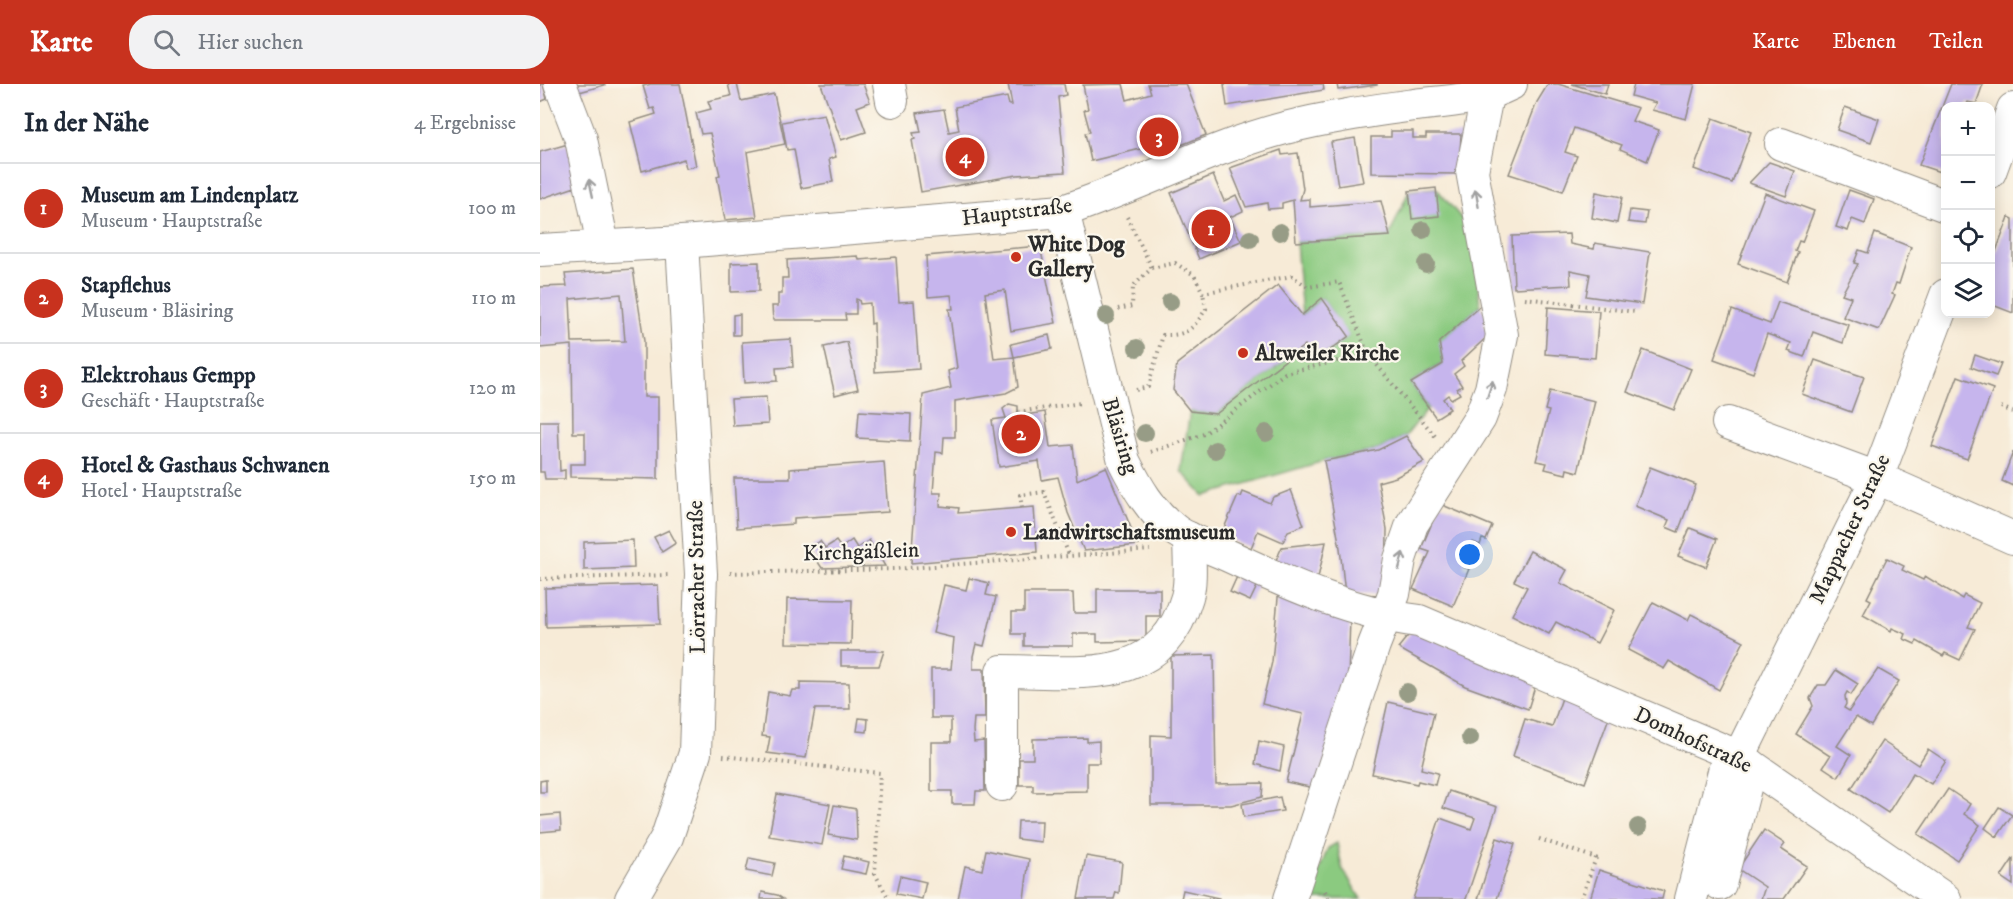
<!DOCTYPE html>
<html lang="de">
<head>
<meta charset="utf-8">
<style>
	:root { --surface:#fff; --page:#f2f2f3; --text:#1f2937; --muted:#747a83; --line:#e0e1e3; --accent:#c8321e }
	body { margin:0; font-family:"IM FELL DW Pica",serif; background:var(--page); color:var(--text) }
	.controls { position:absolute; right:18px; top:18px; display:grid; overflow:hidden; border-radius:12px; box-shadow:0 3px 15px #0003 }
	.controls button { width:54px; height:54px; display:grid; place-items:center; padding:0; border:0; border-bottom:2px solid var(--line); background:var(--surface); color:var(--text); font:30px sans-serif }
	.you { position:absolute; left:930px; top:471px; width:21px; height:21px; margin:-15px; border:4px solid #fff; border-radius:50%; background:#1a73e8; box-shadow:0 0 0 9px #1a73e833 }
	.badge { display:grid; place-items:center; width:39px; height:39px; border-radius:50%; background:var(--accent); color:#fff; font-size:20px; font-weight:700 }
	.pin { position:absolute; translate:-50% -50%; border:3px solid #fff; box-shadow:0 2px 6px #0006 }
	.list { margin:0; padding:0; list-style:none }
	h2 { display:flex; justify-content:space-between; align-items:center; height:78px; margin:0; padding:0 24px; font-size:26px }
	h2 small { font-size:20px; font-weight:400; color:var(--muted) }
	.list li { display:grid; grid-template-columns:39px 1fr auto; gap:18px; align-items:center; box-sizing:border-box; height:90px; padding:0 24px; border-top:2px solid var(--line) }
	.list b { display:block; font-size:22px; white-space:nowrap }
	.list p { margin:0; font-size:20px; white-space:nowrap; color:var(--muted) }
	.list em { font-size:20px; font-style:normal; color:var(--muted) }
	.icon { flex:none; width:33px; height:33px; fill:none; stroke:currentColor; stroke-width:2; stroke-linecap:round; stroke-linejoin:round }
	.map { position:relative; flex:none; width:1473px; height:815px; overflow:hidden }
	header { display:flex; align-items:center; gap:36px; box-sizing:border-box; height:84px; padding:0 30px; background:var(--accent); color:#fff }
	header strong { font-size:28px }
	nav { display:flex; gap:33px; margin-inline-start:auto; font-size:21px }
	.search { width:420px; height:54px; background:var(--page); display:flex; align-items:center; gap:15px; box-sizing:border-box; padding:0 21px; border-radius:24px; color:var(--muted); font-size:22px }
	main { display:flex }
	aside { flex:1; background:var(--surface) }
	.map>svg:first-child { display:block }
	.green { fill:#8bca80; stroke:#5b7a56; stroke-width:1.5 }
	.building { fill:#c6b5ed; fill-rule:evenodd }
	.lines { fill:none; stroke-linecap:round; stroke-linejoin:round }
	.minor-casing { stroke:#918b81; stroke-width:34 }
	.path { stroke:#918b81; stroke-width:4; stroke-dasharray:1.5 4.5; stroke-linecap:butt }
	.minor { stroke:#fff; stroke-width:32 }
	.tree { fill:#979c86 }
	.oneway { stroke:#a0a0a0 }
	.poi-dot { fill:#c8321e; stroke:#fbf7ec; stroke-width:2 }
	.labels { text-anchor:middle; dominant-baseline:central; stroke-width:4.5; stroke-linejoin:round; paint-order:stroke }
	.street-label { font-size:22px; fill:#2b2b2b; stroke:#fbf7ec }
	.poi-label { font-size:22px; font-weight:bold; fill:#2b2b2b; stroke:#fbf7ec; text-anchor:start }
</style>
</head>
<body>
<header>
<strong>Karte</strong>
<div class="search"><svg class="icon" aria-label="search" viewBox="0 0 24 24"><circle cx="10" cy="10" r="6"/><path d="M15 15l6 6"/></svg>Hier suchen</div>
<nav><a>Karte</a><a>Ebenen</a><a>Teilen</a></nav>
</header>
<main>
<aside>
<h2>In der Nähe<small>4 Ergebnisse</small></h2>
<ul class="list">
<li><span class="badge">1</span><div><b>Museum am Lindenplatz</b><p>Museum · Hauptstraße</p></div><em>100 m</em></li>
<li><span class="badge">2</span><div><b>Stapflehus</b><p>Museum · Bläsiring</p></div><em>110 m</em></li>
<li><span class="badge">3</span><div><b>Elektrohaus Gempp</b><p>Geschäft · Hauptstraße</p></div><em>120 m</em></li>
<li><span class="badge">4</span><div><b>Hotel &amp; Gasthaus Schwanen</b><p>Hotel · Hauptstraße</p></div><em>150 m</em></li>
</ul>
</aside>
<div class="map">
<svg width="1473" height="815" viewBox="0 0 1473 815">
	<rect width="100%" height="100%" fill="#fbf7ec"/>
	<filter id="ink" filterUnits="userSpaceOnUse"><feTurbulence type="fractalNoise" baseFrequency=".0167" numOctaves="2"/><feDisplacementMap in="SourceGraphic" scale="12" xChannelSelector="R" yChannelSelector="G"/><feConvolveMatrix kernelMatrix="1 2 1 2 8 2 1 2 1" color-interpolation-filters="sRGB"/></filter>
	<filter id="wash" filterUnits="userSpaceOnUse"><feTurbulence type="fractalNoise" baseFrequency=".008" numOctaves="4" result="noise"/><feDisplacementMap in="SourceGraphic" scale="24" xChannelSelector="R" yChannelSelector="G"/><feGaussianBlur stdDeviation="1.35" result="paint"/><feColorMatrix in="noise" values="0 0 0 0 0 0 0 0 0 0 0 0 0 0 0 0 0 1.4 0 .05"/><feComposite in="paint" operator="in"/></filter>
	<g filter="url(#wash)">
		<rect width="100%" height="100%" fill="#f7ebd7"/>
		<g class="green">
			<polygon points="896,104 933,148 940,222 900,258 903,280 871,299 888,324 866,352 838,366 784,377 664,412 641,387 650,327 676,330 765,261 778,276 808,252 782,214 762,231 756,158 849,152 869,107"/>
			<polygon points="797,759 802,784 821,815 768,815 788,764"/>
		</g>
		<g id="blocks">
			<g class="building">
				<polygon points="0,0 3,0 7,15 0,18"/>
				<polygon points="28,0 65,0 65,1 32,10"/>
				<polygon points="111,0 140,0 156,82 146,84 144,75 102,87 90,38 116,30 114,24 110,25 103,2"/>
				<polygon points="188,0 197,0 201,17 234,10 245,60 207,68 217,133 185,136 177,92 180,91 170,49 161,50 156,29 171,25 168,17 191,12"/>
				<polygon points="281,0 323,0 330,18 317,23 326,48 301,56"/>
				<polygon points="468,0 524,0 526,11 518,13 525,88 477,91 381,108 372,56 375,55 373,49 381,48 377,29 404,25 409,48 419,46 415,23 467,13 469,21 472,21"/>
				<polygon points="583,0 587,16 611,9 608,0 646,0 666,51 616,71 613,62 551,77 545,49 550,48 544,26 548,25 543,1"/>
				<polygon points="684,0 783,0 784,6 687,22"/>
				<polygon points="797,0 837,0 837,1 798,6"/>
				<polygon points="1008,0 1018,0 1098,24 1092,37 1119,46 1107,77 1080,65 1082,61 1034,44 1025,68 1037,72 1023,107 969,90 997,18"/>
				<polygon points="1032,0 1068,0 1065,10"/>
				<polygon points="1094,0 1155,0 1146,35 1112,26 1116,19 1091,12"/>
				<polygon points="1411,0 1443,0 1436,20 1428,18 1426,22 1406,22 1406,90 1379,81"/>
				<polygon points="1305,23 1339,35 1331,58 1297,46"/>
				<polygon points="284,30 296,73 289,75 293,98 261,104 254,65 247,66 242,38"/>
				<polygon points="1173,34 1211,48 1192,99 1154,85"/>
				<polygon points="851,47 873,47 873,54 886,54 886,50 921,50 919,90 831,89 831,53 851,53"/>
				<polygon points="815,54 823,98 798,102 791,58"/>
				<polygon points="28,60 38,102 0,115 0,68"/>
				<polygon points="741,66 742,71 758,69 763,105 760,116 770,115 770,123 841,117 850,152 756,158 753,116 742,119 742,124 728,125 727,119 706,123 690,84"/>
				<polygon points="1229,78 1255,87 1246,112 1209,99"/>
				<polygon points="673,91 684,117 696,111 703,127 690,133 701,157 659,175 631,109"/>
				<polygon points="896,104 899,132 872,135 869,107"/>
				<polygon points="1309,106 1334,115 1325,140 1312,135 1308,147 1296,143"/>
				<polygon points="1056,108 1082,113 1077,139 1052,134"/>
				<polygon points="1225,109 1274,127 1262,158 1259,157 1255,167 1258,168 1247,198 1198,180"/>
				<polygon points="1090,126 1107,128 1105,140 1088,138"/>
				<polygon points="1469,133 1473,135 1473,229 1450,220 1450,183"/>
				<polygon points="1335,149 1371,163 1359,200 1356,199 1352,210 1355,211 1339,246 1303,233 1311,213 1302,210 1318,180 1314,179 1319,166 1328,169"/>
				<polygon points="1029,150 1030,160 1054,165 1055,159 1110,168 1102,220 1046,212 1050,190 1030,186 1031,201 974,204 972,152"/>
				<polygon points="500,162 516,239 471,247 465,206 445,209 454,275 474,273 478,303 466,309 415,317 415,353 404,353 403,369 396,368 393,409 401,409 400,422 419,424 418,429 494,423 497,468 371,479 383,311 411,304 408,287 417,284 409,225 413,225 411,211 388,213 386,172"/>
				<polygon points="318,172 319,176 356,173 359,218 374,217 379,285 335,288 334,239 331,240 330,219 320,220 319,216 316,215 316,230 305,230 306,236 233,236 232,222 238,222 238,210 242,210 242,194 248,194 247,176"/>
				<polygon points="219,178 219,207 191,208 191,179"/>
				<path d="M 93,185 L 104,257 L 104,313 L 118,313 L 118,395 L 30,393 L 30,380 L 45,380 L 45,349 L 33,349 L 32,261 L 0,264 L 0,203 L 27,202 L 25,190 ZM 81,210 L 85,257 L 32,258 L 30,215 Z"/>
				<polygon points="738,201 762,231 782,214 809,252 777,276 765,261 676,330 650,327 633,306 637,280"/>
				<polygon points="1238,218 1309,241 1303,259 1273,248 1264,273 1248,267 1251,259 1227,250 1213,289 1174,275 1192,226 1230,240"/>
				<polygon points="940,222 949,233 942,240 950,250 921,277 924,282 914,290 922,302 917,305 920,310 911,315 908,311 903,315 910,325 896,334 871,299 903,280 899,258"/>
				<polygon points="1008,223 1059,227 1055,274 1005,270"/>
				<polygon points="200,230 200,251 193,251 193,231"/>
				<polygon points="509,251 512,265 474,273 471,260"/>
				<polygon points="251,255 253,283 236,284 237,297 204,299 202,258"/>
				<polygon points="307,258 318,305 295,311 284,263"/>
				<polygon points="1103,266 1151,285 1134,326 1087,308"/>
				<polygon points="1435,271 1461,280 1456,292 1431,283"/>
				<polygon points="1275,276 1324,293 1311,328 1262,310"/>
				<polygon points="1418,292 1453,305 1427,375 1392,362"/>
				<polygon points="1010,307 1055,317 1038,388 1027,385 1026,390 1005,385 1007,379 996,377 1009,327 1005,326"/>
				<polygon points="226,313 228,340 193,342 191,315"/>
				<polygon points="469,320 478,322 478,332 505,328 510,363 533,361 537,396 566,383 598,461 544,467 528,429 518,393 502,396 499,377 459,383 452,336 466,334 463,325"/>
				<polygon points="319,327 371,330 370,357 317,354"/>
				<polygon points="0,337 18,337 20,387 25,386 25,395 5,395 4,388 0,388"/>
				<polygon points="866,352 884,378 856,393 838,398 847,445 846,511 805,510 800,464 784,377 838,366"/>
				<polygon points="1473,368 1473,402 1462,397"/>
				<polygon points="344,378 348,428 254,434 254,440 197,444 194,394 250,394 250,385"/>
				<polygon points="1110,383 1156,401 1138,448 1126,443 1129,436 1095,422"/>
				<polygon points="751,406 764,441 748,447 743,458 718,447 711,464 681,451 698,412 701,413 703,408 730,419 733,413"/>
				<polygon points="900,420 952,442 946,456 942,455 940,461 933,458 923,483 929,485 913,522 873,505 890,468 881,465"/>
				<polygon points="1150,444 1177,455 1166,483 1138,472"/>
				<polygon points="129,446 136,459 122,468 114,453"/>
				<polygon points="93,456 94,484 44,486 44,458"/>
				<polygon points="312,456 317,464 329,456 345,482 282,484 269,465 280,457 285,464 296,457 301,464"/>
				<polygon points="786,458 778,494 736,476 742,463"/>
				<polygon points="990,467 1027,486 1020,499 1074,526 1057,559 1016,538 1009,550 972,531 987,503 974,497"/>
				<polygon points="1347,474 1364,482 1362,486 1383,496 1385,492 1422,515 1424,511 1440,519 1428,543 1435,545 1420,576 1405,569 1403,572 1377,557 1375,560 1364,555 1366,550 1352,544 1351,547 1323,531 1331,516 1327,514"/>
				<polygon points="700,486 720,496 710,517 690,508"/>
				<polygon points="429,494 449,499 446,511 456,513 444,562 436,560 433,572 433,585 444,585 445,634 434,634 433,646 434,658 444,657 445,707 436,707 435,720 412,720 412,707 391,707 391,658 411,658 411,634 391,634 391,585 411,585 414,554 393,549 404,501 426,506"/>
				<polygon points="118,501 120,540 6,543 5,504"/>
				<polygon points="739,503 810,534 808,595 779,705 746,698 763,630 722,620 732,578"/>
				<polygon points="557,505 620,505 620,532 606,532 606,557 557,558 557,550 533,550 533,562 484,562 484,550 472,550 472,528 484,528 484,509 533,509 534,529 557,529"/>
				<polygon points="247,515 312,516 311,560 246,559"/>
				<polygon points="1113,518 1148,536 1151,530 1204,557 1179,606 1129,577 1124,585 1088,566"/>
				<polygon points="872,547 997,596 988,625 925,602 858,564"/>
				<polygon points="301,567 344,567 339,582 301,582"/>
				<polygon points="674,571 676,700 723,699 722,713 691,721 611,721 611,651 631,652 631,572"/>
				<polygon points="1338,585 1359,597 1331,642 1316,633 1297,662 1311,671 1298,693 1283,683 1290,672 1256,650 1273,622 1270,614 1278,601 1286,601 1296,586 1318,600 1311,611 1307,608 1305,612 1306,620 1304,624 1309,627"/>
				<polygon points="260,598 309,599 310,625 275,625 266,674 227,669 230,653 222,652 228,608 250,612 252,606 260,606"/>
				<polygon points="1023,611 1071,628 1045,699 973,672 985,635 1012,643"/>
				<polygon points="848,618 894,629 881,685 898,689 895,701 878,697 877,700 832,690"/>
				<polygon points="319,634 328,635 327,648 317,647"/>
				<polygon points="547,654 547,658 559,657 559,679 547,679 547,707 493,708 493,701 479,701 479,675 493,675 493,655"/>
				<polygon points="719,657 744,663 740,687 715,680"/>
				<polygon points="1342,657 1378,681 1388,665 1406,677 1391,700 1373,689 1348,729 1311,705"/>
				<polygon points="6,696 6,708 0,708 0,697"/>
				<polygon points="1408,705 1430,720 1424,730 1440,741 1417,776 1378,750"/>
				<polygon points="909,707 957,723 926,815 873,815 900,734 931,745 935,734 903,724"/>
				<polygon points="237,710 290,720 282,761 229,752"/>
				<polygon points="740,713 743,727 704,733 702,720"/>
				<polygon points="294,721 316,725 317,756 288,751"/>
				<polygon points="1459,723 1472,731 1457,753 1445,744"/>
				<polygon points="20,730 21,746 0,748 0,732"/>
				<polygon points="478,737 502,737 501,758 477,755"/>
				<polygon points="1224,746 1245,760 1241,765 1267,782 1244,815 1221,815 1225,803 1198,785"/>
				<polygon points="957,754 975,760 967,784 957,815 938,815"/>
				<polygon points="446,766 489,775 484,815 418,815 425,782 442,786"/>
				<polygon points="304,772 329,778 326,790 301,785"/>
				<polygon points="546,772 582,778 579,809 576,808 574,815 538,815"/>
				<polygon points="209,774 235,779 232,792 206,787"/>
				<polygon points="1473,775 1473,801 1461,793"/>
				<polygon points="1059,786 1124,807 1122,815 1050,815"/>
				<polygon points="360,792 386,798 382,815 356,810"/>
				<polygon points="643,806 679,814 679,815 641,815"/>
				<polygon points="222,808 237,811 243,815 221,815"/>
			</g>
		</g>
	</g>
	<g filter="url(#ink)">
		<use href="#blocks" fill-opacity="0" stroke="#918b81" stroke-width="1.5"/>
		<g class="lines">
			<defs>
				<g id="minor">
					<polyline points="20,0 41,55 63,161"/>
					<polyline points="349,0 352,17"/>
					<polyline points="1241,60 1406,122"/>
					<polyline points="1450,88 1473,25"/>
					<path d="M 523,127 L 584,377 C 597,403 611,428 635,446 C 650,457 672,464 689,472 C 749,500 813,529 879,537 L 1199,673 L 1405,815"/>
					<path d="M 0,166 L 142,158 L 523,127 C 598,102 669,64 745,44 C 787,33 831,27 874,21 C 910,17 939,16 971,0"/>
					<polyline points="1188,339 1337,394 1473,454"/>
					<polyline points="1199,673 1337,394 1406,211"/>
					<path d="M 462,701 L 462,587 C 537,587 621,605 647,513 C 652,496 649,472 649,454"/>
					<polyline points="1180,800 1211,681"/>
					<polyline points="91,815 127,753 155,669 161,490 142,158"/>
					<polyline points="750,815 834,561 854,510 860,475 872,440 940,334 951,305 962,251 932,87 947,12"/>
					<polyline points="1151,815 1189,668"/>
				</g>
			</defs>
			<use href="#minor" class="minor-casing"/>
			<g class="path">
				<polyline points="587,133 612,184"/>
				<polyline points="985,214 1095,228"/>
				<polyline points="578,225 592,222 593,202 612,184 635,179 654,191 663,209 752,192 768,203 799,198 828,270 895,352"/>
				<path d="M 596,306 L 608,303 L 623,251 C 647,252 653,245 666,225 L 663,209"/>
				<polyline points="1461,323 1473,328"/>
				<polyline points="478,328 541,319"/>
				<polyline points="611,368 664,350 745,289 828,270"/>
				<polyline points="482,424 480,411 504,408 529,471"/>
				<polyline points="190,489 354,485 610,466"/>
				<polyline points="0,495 131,491"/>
				<polyline points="183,672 340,689 335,790 349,815"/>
				<polyline points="999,755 1056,774 1041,815"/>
				<polyline points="785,807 789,815"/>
			</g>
			<use href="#minor" class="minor"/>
		</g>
		<g class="tree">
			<circle cx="883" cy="146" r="9"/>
			<circle cx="740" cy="148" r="9"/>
			<circle cx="710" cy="155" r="9"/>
			<circle cx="886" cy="180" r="9"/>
			<circle cx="630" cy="218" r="9"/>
			<circle cx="566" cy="232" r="9"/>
			<circle cx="597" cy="264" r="9"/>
			<circle cx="605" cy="349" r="9"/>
			<circle cx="726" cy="349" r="9"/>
			<circle cx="675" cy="366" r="9"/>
			<circle cx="867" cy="608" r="9"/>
			<circle cx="930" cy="654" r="9"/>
			<circle cx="1098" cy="743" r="9"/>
		</g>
		<defs><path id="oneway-shaft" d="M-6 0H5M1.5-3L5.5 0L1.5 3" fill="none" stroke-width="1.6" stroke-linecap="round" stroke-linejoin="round" transform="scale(1.5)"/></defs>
		<g class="oneway">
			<use href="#oneway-shaft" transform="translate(51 104) rotate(-102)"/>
			<use href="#oneway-shaft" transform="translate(937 114) rotate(-100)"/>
			<use href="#oneway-shaft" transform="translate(950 305) rotate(-72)"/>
			<use href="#oneway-shaft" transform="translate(861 477) rotate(-76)"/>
		</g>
	</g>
	<g class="poi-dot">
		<circle cx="476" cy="173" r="6"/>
		<circle cx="703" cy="269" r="6"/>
		<circle cx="471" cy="448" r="6"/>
	</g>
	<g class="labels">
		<g class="street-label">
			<text transform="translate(477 128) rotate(-7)">Hauptstraße</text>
			<text transform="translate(580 352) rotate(73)">Bläsiring</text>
			<text transform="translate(1310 445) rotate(-65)">Mappacher Straße</text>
			<text transform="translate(321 468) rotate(-2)">Kirchgäßlein</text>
			<text transform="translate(157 493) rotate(-91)">Lörracher Straße</text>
			<text transform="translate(1153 656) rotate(25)">Domhofstraße</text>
		</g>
		<g class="poi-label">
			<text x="488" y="160">White Dog<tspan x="488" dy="25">Gallery</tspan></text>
			<text x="715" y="269">Altweiler Kirche</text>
			<text x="483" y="448">Landwirtschaftsmuseum</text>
		</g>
	</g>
</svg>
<div class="controls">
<button>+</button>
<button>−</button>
<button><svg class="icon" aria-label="locate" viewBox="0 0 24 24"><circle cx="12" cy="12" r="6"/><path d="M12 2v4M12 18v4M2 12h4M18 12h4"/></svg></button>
<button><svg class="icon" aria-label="layers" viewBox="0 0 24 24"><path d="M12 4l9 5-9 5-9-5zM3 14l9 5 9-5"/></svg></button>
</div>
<div class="you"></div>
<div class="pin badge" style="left:671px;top:145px">1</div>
<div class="pin badge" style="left:481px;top:350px">2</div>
<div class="pin badge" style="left:619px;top:53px">3</div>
<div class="pin badge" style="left:425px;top:73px">4</div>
</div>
</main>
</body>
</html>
